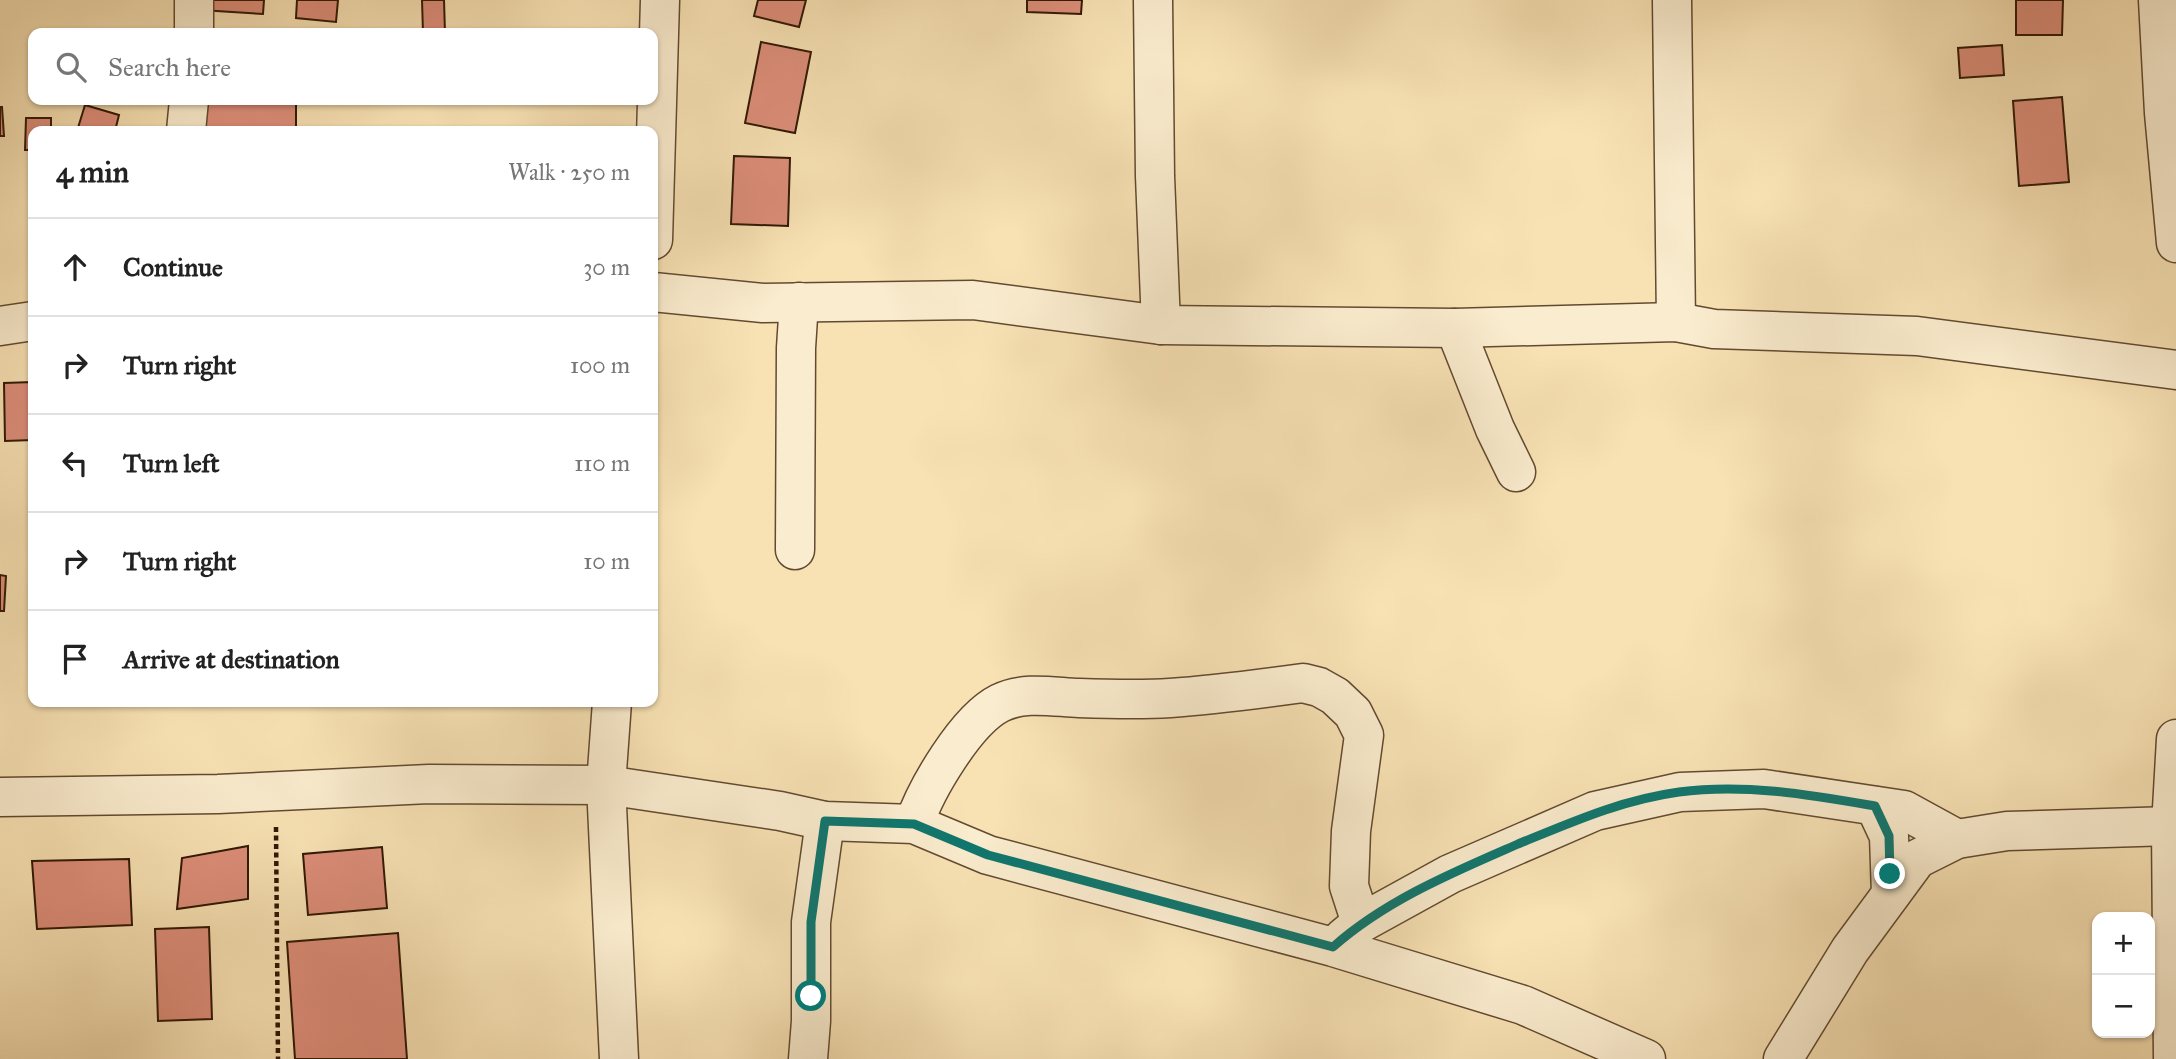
<!DOCTYPE html>
<html lang="en">
<head>
<meta charset="utf-8">
<style>
	:root { --surface:#fff; --page:#f2f2f2; --text:#222; --muted:#767676; --line:#e0e0e0 }
	body { margin:0; font-family:"IM FELL Great Primer",serif; background:var(--page); color:var(--text) }
	.controls { position:absolute; right:21px; bottom:21px; display:grid; overflow:hidden; border-radius:14px; box-shadow:0 2px 5px #0004 }
	.controls button { width:63px; height:63px; display:grid; place-items:center; padding:0; border:0; border-bottom:2px solid var(--line); background:var(--surface); color:var(--text); font:35px sans-serif }
	.stop { position:absolute; width:21px; height:21px; margin:-16px; border:5px solid #0f766e; border-radius:50%; background:#fff }
	.stop.end { background:#0f766e; border-color:#fff; box-shadow:0 2px 7px #0008 }
	.list { margin:0; padding:0; list-style:none }
	h2 { display:flex; justify-content:space-between; align-items:center; height:91px; margin:0; padding:0 28px; font-size:30px }
	h2 small { font-size:23px; font-weight:400; color:var(--muted) }
	.list li { display:grid; grid-template-columns:46px 1fr auto; gap:21px; align-items:center; box-sizing:border-box; height:98px; padding:0 28px; border-top:2px solid var(--line) }
	.list b { display:block; font-size:26px; white-space:nowrap }
	.list em { font-size:23px; font-style:normal; color:var(--muted) }
	.icon { flex:none; width:38px; height:38px; fill:none; stroke:currentColor; stroke-width:2; stroke-linecap:round; stroke-linejoin:round }
	.map { position:relative; flex:none; width:2176px; height:1059px; overflow:hidden }
	.search { position:absolute; background:var(--surface); box-shadow:0 2px 5px #0004; left:28px; top:28px; width:630px; height:77px; display:flex; align-items:center; gap:18px; box-sizing:border-box; padding:0 24px; border-radius:14px; color:var(--muted); font-size:26px }
	.panel { position:absolute; background:var(--surface); box-shadow:0 2px 5px #0004; left:28px; top:126px; width:630px; height:581px; border-radius:14px }
	.map>svg:first-child { display:block }
	.building { fill:#dd8e7a; stroke:#301804; stroke-width:2 }
	.lines { fill:none; stroke-linecap:round; stroke-linejoin:round }
	.minor-casing { stroke:#624a30; stroke-width:41 }
	.path { stroke:#301804; stroke-width:4.5; stroke-dasharray:5 3.5; stroke-linecap:butt }
	.minor { stroke:#faecce; stroke-width:38 }
	.route { stroke:#0f766e; stroke-width:9 }
</style>
</head>
<body>
<div class="map">
<svg width="2176" height="1059" viewBox="0 0 2176 1059">
	<rect width="100%" height="100%" fill="#f8e2b4"/>
	<filter id="stains"><feTurbulence type="fractalNoise" baseFrequency=".00286" numOctaves="4"/><feColorMatrix values="0 0 0 0 .2 0 0 0 0 .09 0 0 0 0 .02 0 0 0 .5 -.17"/></filter>
	<radialGradient id="worn" r=".72"><stop offset=".6" stop-color="#630" stop-opacity="0"/><stop offset="1" stop-color="#630" stop-opacity=".3"/></radialGradient>
	<g class="building">
		<polygon points="202,0 264,0 263,14 201,10"/>
		<polygon points="297,0 338,0 336,22 296,18"/>
		<polygon points="422,0 444,0 445,33 423,33"/>
		<polygon points="758,0 806,0 799,27 754,16"/>
		<polygon points="1027,0 1082,0 1081,14 1027,12"/>
		<polygon points="2016,0 2063,0 2062,35 2016,35"/>
		<polygon points="761,42 811,52 795,133 745,123"/>
		<polygon points="2002,45 2004,75 1960,78 1958,48"/>
		<polygon points="2062,97 2069,182 2019,186 2013,101"/>
		<polygon points="199,100 296,100 296,130 198,129"/>
		<polygon points="85,105 119,115 115,131 77,131"/>
		<polygon points="0,107 2,107 4,136 0,136"/>
		<polygon points="26,118 51,118 51,131 33,131 33,150 25,150"/>
		<polygon points="734,156 790,158 788,226 731,224"/>
		<polygon points="33,382 33,440 5,441 4,383"/>
		<polygon points="0,575 6,576 4,611 0,611"/>
		<polygon points="248,846 248,899 177,909 182,858"/>
		<polygon points="382,847 387,908 308,915 303,854"/>
		<polygon points="129,859 132,925 37,929 32,861"/>
		<polygon points="209,927 212,1019 158,1021 155,929"/>
		<polygon points="398,933 407,1059 295,1059 287,942"/>
	</g>
	<g class="lines">
		<defs>
			<g id="minor">
				<polyline points="194,0 194,33"/>
				<polyline points="1153,0 1155,176 1161,325"/>
				<polyline points="1672,0 1676,322"/>
				<polyline points="2158,0 2164,113 2176,243"/>
				<polyline points="186,131 189,100"/>
				<polyline points="653,240 660,0"/>
				<polyline points="653,292 763,303 973,300 1161,325 1455,328 1676,322 1714,329 1917,336 2176,370"/>
				<polyline points="0,326 33,321"/>
				<polyline points="1455,328 1495,429 1516,472"/>
				<polyline points="795,550 796,348 799,302"/>
				<polyline points="612,702 606,785 619,1059"/>
				<polyline points="0,797 218,794 429,784 606,785 780,811 825,821 914,824 988,855 1333,947 1523,1005 1646,1059"/>
				<polyline points="1875,806 1889,836 1891,894"/>
				<path d="M 914,824 C 926,789 966,720 1000,703 C 1024,691 1053,697 1079,698 C 1109,699 1140,700 1170,698 C 1214,695 1259,689 1303,683 L 1319,687 L 1335,696 L 1353,713 L 1364,735 L 1351,831 L 1349,886 L 1361,923"/>
				<polyline points="1343,938 1361,923 1450,874 1595,811 1680,792 1764,789 1904,810 1957,839"/>
				<polyline points="808,1059 811,1021 811,922 825,821"/>
				<polyline points="1783,1059 1850,950 1917,859 1957,839 2007,831 2171,826 2176,828"/>
				<polyline points="2173,1059 2171,826 2176,739"/>
			</g>
		</defs>
		<use href="#minor" class="minor-casing"/>
		<polyline class="path" points="276,827 278,1059"/>
		<use href="#minor" class="minor"/>
	</g>
	<g class="lines">
		<path class="route" d="M 811,996 L 811,922 L 825,821 L 914,824 L 988,855 L 1333,947 C 1386,900 1454,872 1518,844 C 1572,822 1621,800 1679,792 C 1745,783 1811,795 1875,806 L 1889,836 L 1890,874"/>
	</g>
	<rect width="100%" height="100%" filter="url(#stains)"/>
	<rect width="100%" height="100%" fill="url(#worn)"/>
</svg>
<div class="controls">
<button>+</button>
<button>−</button>
</div>
<div class="stop" style="left:811px;top:996px"></div>
<div class="stop end" style="left:1890px;top:874px"></div>
<div class="search"><svg class="icon" aria-label="search" viewBox="0 0 24 24"><circle cx="10" cy="10" r="6"/><path d="M15 15l6 6"/></svg>Search here</div>
<section class="panel">
<h2>4 min<small>Walk · 250 m</small></h2>
<ul class="list">
<li><svg class="icon" aria-label="ahead" viewBox="0 0 24 24"><path d="M12 20V5M6 11l6-6 6 6"/></svg><div><b>Continue</b></div><em>30 m</em></li>
<li><svg class="icon" aria-label="right" viewBox="0 0 24 24"><path d="M7 20v-9h11M14 6l5 5-5 5"/></svg><div><b>Turn right</b></div><em>100 m</em></li>
<li><svg class="icon" aria-label="left" viewBox="0 0 24 24"><path d="M17 20v-9H6M10 6l-5 5 5 5"/></svg><div><b>Turn left</b></div><em>110 m</em></li>
<li><svg class="icon" aria-label="right" viewBox="0 0 24 24"><path d="M7 20v-9h11M14 6l5 5-5 5"/></svg><div><b>Turn right</b></div><em>10 m</em></li>
<li><svg class="icon" aria-label="arrive" viewBox="0 0 24 24"><path d="M6 21V4h12l-3 4 3 4H6"/></svg><div><b>Arrive at destination</b></div></li>
</ul>
</section>
</div>
</body>
</html>
